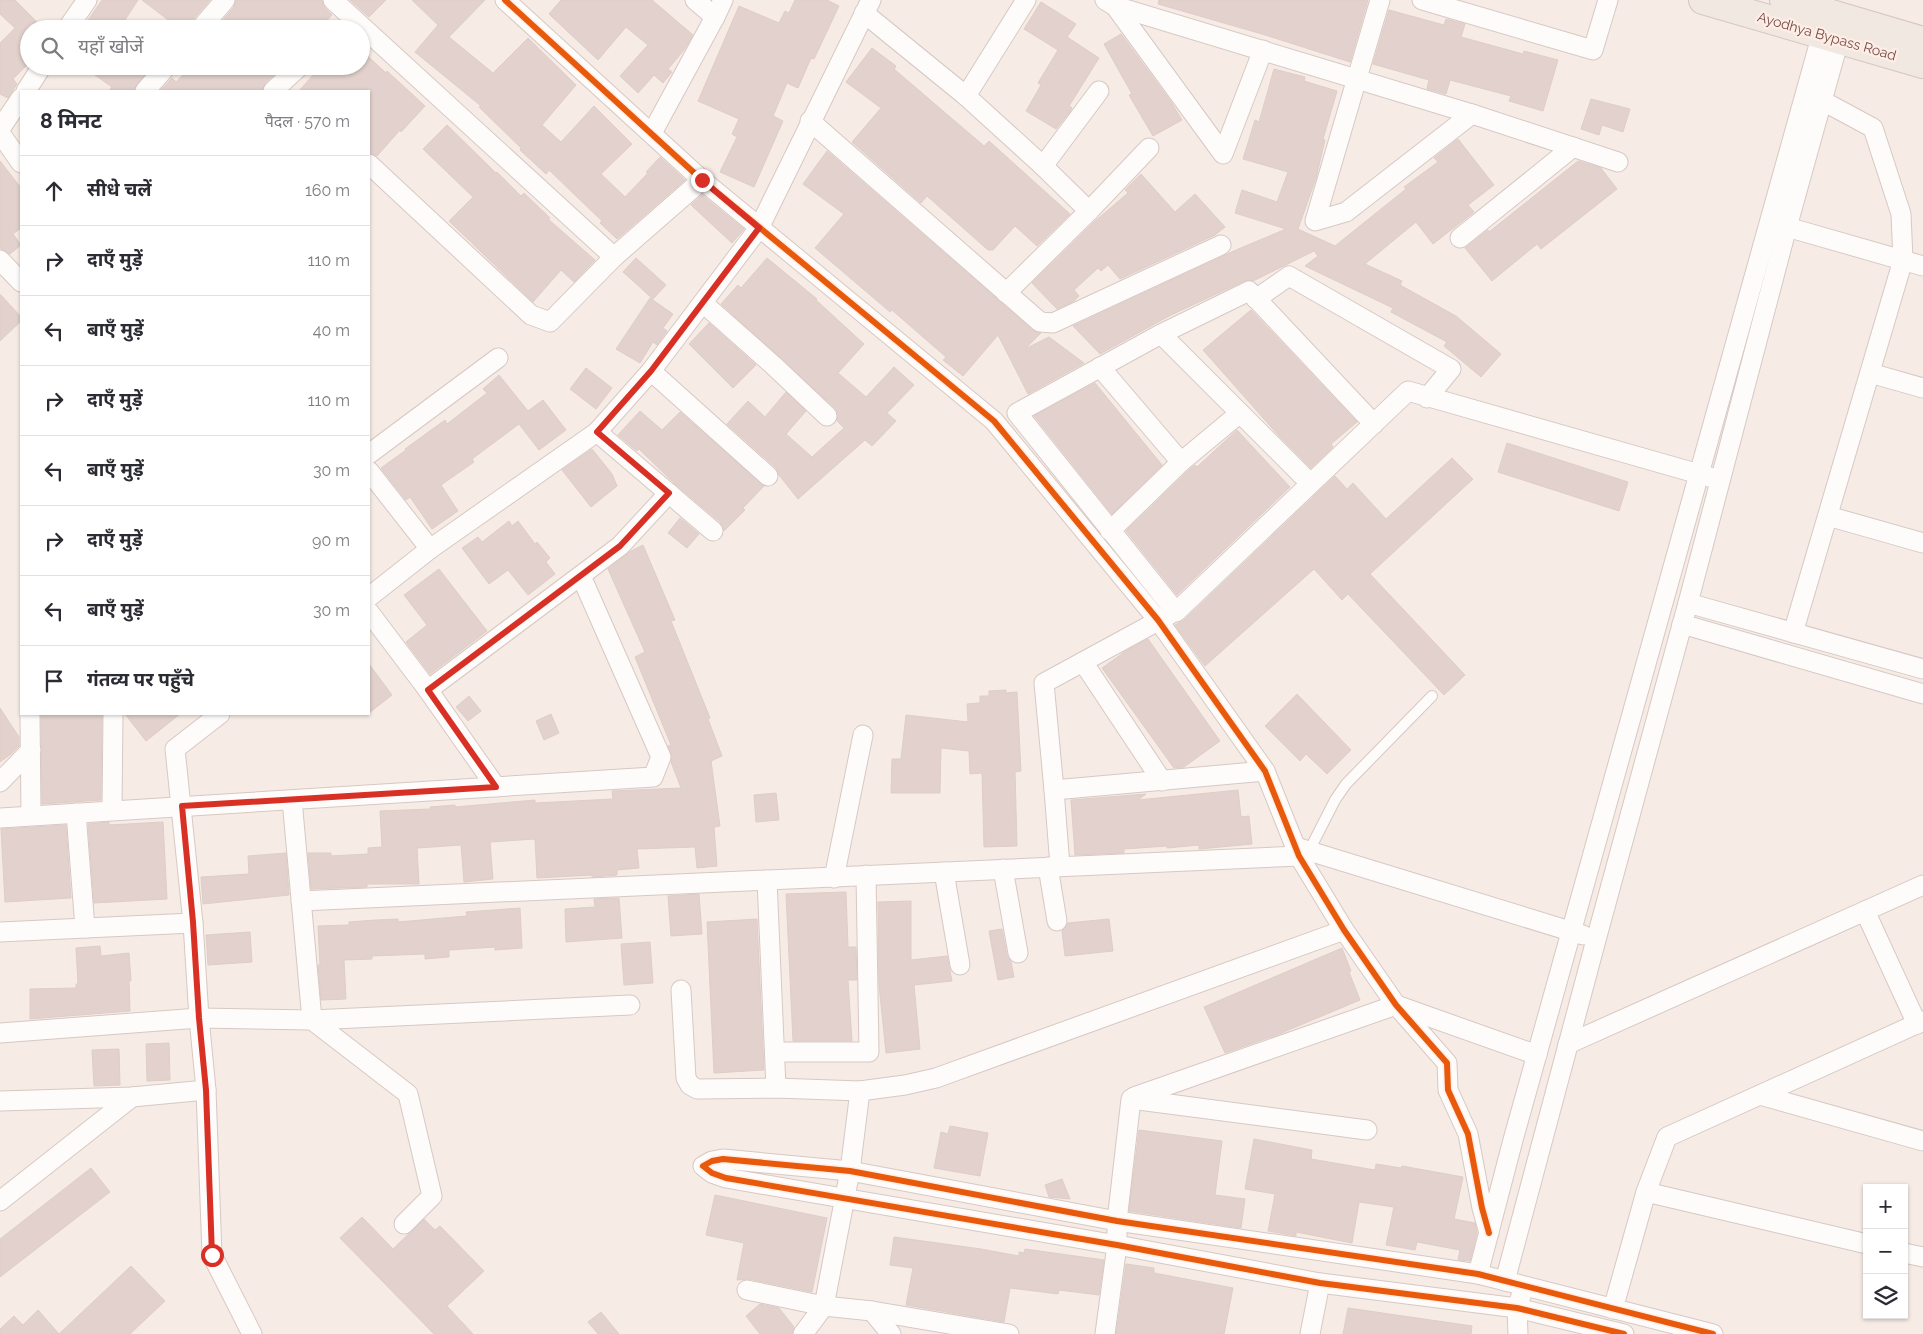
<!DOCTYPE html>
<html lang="hi">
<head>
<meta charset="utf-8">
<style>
	:root { --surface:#fff; --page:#f2f2f3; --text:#2b2b33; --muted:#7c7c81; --line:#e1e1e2 }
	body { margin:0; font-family:Raleway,"Noto Sans Devanagari",sans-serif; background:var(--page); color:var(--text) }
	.controls { position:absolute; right:15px; bottom:15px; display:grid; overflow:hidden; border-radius:0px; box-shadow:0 1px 4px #0004 }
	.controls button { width:45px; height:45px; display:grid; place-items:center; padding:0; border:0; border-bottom:1px solid var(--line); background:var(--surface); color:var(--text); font:25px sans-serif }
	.stop { position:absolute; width:15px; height:15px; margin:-11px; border:4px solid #d93025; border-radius:50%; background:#fff }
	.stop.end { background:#d93025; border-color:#fff; box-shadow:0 1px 5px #0008 }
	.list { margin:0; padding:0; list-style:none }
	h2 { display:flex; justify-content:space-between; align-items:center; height:65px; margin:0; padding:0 20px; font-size:21px }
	h2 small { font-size:16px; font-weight:400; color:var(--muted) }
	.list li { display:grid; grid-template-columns:32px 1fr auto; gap:15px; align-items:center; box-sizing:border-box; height:70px; padding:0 20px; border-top:1px solid var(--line) }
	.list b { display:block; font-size:19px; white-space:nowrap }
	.list em { font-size:16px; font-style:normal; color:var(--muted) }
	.icon { flex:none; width:28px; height:28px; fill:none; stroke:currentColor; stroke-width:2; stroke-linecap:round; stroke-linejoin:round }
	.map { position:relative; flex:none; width:1923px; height:1334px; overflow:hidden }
	.search { position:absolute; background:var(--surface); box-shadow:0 1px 4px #0004; left:20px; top:20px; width:350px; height:55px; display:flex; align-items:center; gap:12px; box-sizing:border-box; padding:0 18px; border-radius:28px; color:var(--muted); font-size:19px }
	.panel { position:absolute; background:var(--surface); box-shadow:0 1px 4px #0004; left:20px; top:90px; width:350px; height:625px; border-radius:0px }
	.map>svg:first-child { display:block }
	.building { fill:#e2d1cd; stroke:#dfcdc7 }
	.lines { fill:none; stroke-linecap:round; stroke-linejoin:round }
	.lane-casing { stroke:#d7c8c3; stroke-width:12 }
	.street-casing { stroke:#d7c8c3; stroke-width:21 }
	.primary-casing { stroke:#d5c6c3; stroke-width:30 }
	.lane { stroke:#fefcfb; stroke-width:10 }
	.street { stroke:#fefcfb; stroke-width:19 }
	.primary { stroke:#f2e8e2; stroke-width:28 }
	.cycleway-casing { stroke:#ffeee5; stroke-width:9 }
	.cycleway { stroke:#e8590c; stroke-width:6 }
	.route { stroke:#d93025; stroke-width:6 }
	.labels { text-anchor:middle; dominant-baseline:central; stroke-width:4.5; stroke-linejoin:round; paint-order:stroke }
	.street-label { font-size:14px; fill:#734b46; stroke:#ffeee5 }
</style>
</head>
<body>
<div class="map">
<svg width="1923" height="1334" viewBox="0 0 1923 1334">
	<rect width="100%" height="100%" fill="#f6ebe5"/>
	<g class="building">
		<polygon points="0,0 15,0 44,29 29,29 29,63 13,79 17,84 8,98 0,94 0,43 15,28 0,14"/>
		<polygon points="102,0 138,0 119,29 82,29"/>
		<polygon points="142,0 210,0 191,22 189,29 180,29"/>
		<polygon points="236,0 322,0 325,8 332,15 319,29 215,29 234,7"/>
		<polygon points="350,0 386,0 369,17"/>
		<polygon points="412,0 485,0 449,37 493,73 528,38 576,85 542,125 561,142 594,106 632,144 601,174 625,197 648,173 646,172 660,157 685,180 617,239 600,223 602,221 549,170 546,174 520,150 521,148 479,107 481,106 415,52 438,25"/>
		<polygon points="561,0 652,0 693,35 684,50 668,69 672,72 663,83 654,75 638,93 620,76 648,45 626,27 598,60 549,14"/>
		<polygon points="795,0 827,0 839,6 814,59 811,58 798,88 787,83 773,116 783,121 754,187 720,172 737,137 732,134 739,119 698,101 739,6 779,23 785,11 789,13"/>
		<polygon points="1159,0 1368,0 1350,62 1262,34 1158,4"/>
		<polygon points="1041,2 1076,24 1067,37 1099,58 1069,106 1072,108 1069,113 1056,129 1026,111 1041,85 1038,83 1058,50 1024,29"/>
		<polygon points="1389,10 1444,25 1446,19 1465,24 1461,37 1523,54 1524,51 1558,60 1543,111 1509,101 1511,96 1450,80 1446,94 1427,89 1429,80 1373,64"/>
		<polygon points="1121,34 1171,102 1182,120 1153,136 1129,95 1132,94 1104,44"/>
		<polygon points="872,48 896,66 894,69 984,146 989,141 1070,214 1037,246 1015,226 993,250 988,250 927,196 921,203 852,142 881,108 846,82"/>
		<polygon points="361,50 386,73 387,71 425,106 401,132 400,130 377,156 369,153 369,91 299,91 321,66 361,66"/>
		<polygon points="82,66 108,66 121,76 128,66 152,66 137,84 134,91 109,91 112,87"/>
		<polygon points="192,66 266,66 275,74 265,83 262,91 163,91 161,90 172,78 176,82"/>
		<polygon points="1274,69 1305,77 1304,81 1337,91 1323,139 1325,140 1316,178 1298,229 1335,246 1406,189 1404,187 1438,162 1434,158 1458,139 1494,185 1468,205 1474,212 1433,244 1416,222 1365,264 1402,281 1400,285 1456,316 1501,354 1481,377 1444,346 1447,342 1391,312 1393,308 1305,266 1318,256 1314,251 1253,281 1244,281 1169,316 1100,354 1073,326 1236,250 1286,229 1235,213 1242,190 1277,202 1288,172 1243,159 1255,120 1259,122"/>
		<polygon points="1591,99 1630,109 1623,132 1602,125 1599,135 1581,129"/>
		<polygon points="447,125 496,173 497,172 521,196 524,193 550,218 548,219 595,260 574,282 561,270 533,302 449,221 473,197 423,149"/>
		<polygon points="827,151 1033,330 1041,333 1025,349 1049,337 1084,363 1028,394 998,335 963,376 943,360 946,357 892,310 890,312 815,248 844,214 803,184"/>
		<polygon points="0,161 21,188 21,228 13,234 21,245 10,254 0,248"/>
		<polygon points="1578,161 1601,168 1617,189 1541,249 1537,244 1492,281 1465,248 1488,230 1489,232"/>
		<polygon points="1141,174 1175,212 1195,194 1225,227 1215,235 1120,279 1108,265 1101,271 1098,268 1074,290 1079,296 1074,301 1057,309 1032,283 1093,223 1128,193 1125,190"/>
		<polygon points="702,195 744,229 732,243 691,205"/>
		<polygon points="636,258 666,285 653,299 623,272"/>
		<polygon points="767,258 817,299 816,300 864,344 838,373 866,397 894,367 914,385 887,413 896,421 872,446 865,440 798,499 779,475 776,468 727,424 748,401 765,417 786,392 806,411 786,434 812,457 844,428 837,421 838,413 835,408 721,304 738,285 741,288"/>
		<polygon points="0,294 21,317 21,321 0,341"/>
		<polygon points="650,298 673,314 663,328 667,331 657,345 653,342 640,363 616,349"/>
		<polygon points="1251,310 1357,422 1331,444 1333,447 1311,468 1279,436 1203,350"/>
		<polygon points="709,323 756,365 733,388 689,344"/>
		<polygon points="586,368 612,388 596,409 570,389"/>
		<polygon points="499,375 528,411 543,400 566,430 539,450 519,424 472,459 474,462 441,485 458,511 432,529 410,497 406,500 381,468 406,450 405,449 445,420 447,424 487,393 483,389"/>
		<polygon points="1095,383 1162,465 1112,514 1034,416"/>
		<polygon points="640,411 662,430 680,412 764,486 743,508 745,510 724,531 720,522 675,484 639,449 637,451 618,435"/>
		<polygon points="1237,430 1290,487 1177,595 1126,531 1189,470 1195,465 1197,467"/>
		<polygon points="1507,443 1628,482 1619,511 1498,472"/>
		<polygon points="592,449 612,474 617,486 591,507 562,470"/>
		<polygon points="1452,458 1473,479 1370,574 1465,675 1444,695 1348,594 1342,600 1314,569 1205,666 1175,625 1184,620 1335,476 1347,489 1353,483 1386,519"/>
		<polygon points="680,518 699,534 687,548 668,533"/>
		<polygon points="509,521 512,526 518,521 535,544 537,542 550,558 546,562 555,574 528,595 508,570 489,584 462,548 478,537 482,542"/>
		<polygon points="643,545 675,620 671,621 710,718 708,719 722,756 711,761 720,826 714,827 717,866 697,868 695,847 637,849 639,868 617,870 617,875 592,877 592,875 537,878 535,839 490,842 493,879 464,882 461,845 417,848 419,884 367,884 367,887 311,889 308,853 331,853 331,856 368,854 368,848 382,847 380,811 431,809 430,807 455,805 455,807 535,800 535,803 613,799 612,791 681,788 671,762 672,756 668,746 671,745 635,657 645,652 608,569 631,551"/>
		<polygon points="439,569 487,631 430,674 406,642 427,625 404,595"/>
		<polygon points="1148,639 1220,741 1184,767 1174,768 1102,668 1126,651"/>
		<polygon points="369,664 392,695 369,713"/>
		<polygon points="1006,690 1006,693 1017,692 1021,771 1015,772 1017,846 984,847 982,773 970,774 969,751 941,748 940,793 891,793 892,759 901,759 906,715 968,722 967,704 980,703 980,696 989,696 989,691"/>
		<polygon points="1297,694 1351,750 1327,774 1306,754 1300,761 1265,726"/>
		<polygon points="469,696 481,711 468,721 456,707"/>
		<polygon points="0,708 19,737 19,746 11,754 0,762"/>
		<polygon points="41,714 102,714 101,800 42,804"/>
		<polygon points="125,714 180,714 146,741"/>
		<polygon points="551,714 559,733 544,740 536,721"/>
		<polygon points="1238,790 1241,817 1249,816 1252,844 1199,849 1199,845 1167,848 1167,846 1124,849 1124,853 1075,855 1071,800 1146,794 1138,800"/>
		<polygon points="776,793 779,820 756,822 754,795"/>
		<polygon points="109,822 109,825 163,822 167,899 94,903 88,824"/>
		<polygon points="66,825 71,898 5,902 1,829"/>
		<polygon points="286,853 289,895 203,904 201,877 249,874 248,856"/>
		<polygon points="846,892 848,947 856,947 857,980 848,980 852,1041 793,1041 786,894"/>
		<polygon points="699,894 702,934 671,936 668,896"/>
		<polygon points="619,898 622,938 566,942 565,909 595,907 594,899"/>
		<polygon points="911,901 911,960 947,956 952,981 914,985 920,1049 886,1053 879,985 878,902"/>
		<polygon points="520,908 522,948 495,950 495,947 449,950 449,957 425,959 425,954 372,956 372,959 344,960 346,999 321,1000 318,965 320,965 318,926 349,925 349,922 376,920 398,919 398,922 467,916 466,912"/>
		<polygon points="757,919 764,1070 714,1073 707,922"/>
		<polygon points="1109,919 1113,951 1065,956 1062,931 1068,923"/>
		<polygon points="1002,929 1007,955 1011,962 1014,977 998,980 989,931"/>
		<polygon points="250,932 252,962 208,965 206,935"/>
		<polygon points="650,942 653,983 624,985 621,944"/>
		<polygon points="100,946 101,956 129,953 131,981 129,981 130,1011 30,1019 30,989 76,988 76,984 78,984 76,948"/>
		<polygon points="1342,948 1351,971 1349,972 1360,1000 1279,1034 1225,1053 1204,1007"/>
		<polygon points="169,1043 170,1080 147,1081 146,1044"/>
		<polygon points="119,1049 120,1085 94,1086 92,1050"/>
		<polygon points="950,1126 988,1133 980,1176 934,1168 941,1132 948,1134"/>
		<polygon points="1139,1130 1222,1141 1215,1195 1245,1199 1241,1228 1129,1211"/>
		<polygon points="1254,1139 1312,1150 1311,1159 1375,1170 1376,1164 1401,1168 1402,1166 1463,1177 1454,1219 1475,1223 1477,1233 1470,1261 1458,1260 1460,1250 1417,1242 1415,1250 1386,1245 1394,1207 1359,1202 1352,1243 1296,1232 1296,1236 1268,1231 1275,1194 1245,1189"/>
		<polygon points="91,1168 110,1192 0,1277 0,1239"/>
		<polygon points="1062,1179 1070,1199 1049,1197 1045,1185"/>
		<polygon points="715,1195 827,1218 812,1292 749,1279 737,1280 744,1243 706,1235"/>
		<polygon points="362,1217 393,1249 424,1219 435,1230 440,1226 484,1271 447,1306 473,1334 434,1334 340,1238"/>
		<polygon points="894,1237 981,1249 1019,1256 1019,1252 1024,1253 1025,1249 1104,1260 1099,1295 1059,1290 1058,1294 1010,1288 1004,1322 906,1305 913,1268 890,1265"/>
		<polygon points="1126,1264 1154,1268 1154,1273 1233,1288 1224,1334 1116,1334"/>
		<polygon points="131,1266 165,1301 130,1334 0,1334 0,1329 14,1316 23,1325 38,1310 59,1334"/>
		<polygon points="760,1304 779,1308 794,1327 792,1334 760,1334 746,1316"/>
		<polygon points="1348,1308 1472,1326 1471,1334 1343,1334"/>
		<polygon points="601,1312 619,1334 598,1334 588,1322"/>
	</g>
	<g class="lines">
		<defs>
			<polyline id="lane" points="1309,851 1335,800 1346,784 1432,696"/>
			<g id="street">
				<polyline points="333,0 614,257"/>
				<polyline points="505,0 702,180 994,421 1158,620 1265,771 1299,856 1344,930 1396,1005 1447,1063 1448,1090 1468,1134 1482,1208 1489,1233"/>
				<polyline points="695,0 715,17"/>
				<polyline points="1105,0 1115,6 1472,114 1618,162"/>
				<polyline points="1380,0 1315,221 1346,212 1472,114"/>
				<polyline points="1422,0 1593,50 1608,0"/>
				<polyline points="1115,6 1223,154 1263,50"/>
				<polyline points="864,13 966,96 1043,166 1089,211"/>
				<polyline points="67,29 87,0"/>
				<polyline points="200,29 225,0"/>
				<polyline points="26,91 42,66"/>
				<polyline points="145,91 167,66"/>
				<polyline points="273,91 300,66"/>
				<polyline points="966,96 1026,0"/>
				<polyline points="810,121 1040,322 1053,323 1221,245"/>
				<polyline points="0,129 21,98"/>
				<polyline points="0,133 21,163"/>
				<polyline points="652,133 715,17 723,0"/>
				<polyline points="369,164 531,315 550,322 614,257 702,180"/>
				<polyline points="1043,166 1099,91"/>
				<polyline points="1787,227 1923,266"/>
				<polyline points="1460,238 1573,147"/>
				<polyline points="0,260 21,282"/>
				<polyline points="1006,293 1089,211 1149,148"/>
				<polyline points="1256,299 1289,276 1451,369 1427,398"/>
				<polyline points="703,303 773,365 827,416"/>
				<polyline points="1161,334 1310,483"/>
				<polyline points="1100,367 1181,462"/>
				<polyline points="651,371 768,476"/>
				<polyline points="1870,373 1923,388"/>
				<polyline points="1374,424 1249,291 1161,334 1017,413 1176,612 1408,391 1720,480"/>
				<polyline points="597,432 713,531"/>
				<polyline points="369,454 498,358"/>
				<polyline points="369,471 430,549"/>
				<polyline points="1828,516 1923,543"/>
				<polyline points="1110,531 1181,462 1240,413"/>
				<polyline points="369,597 430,549 597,432 651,371 759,228 871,0"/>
				<polyline points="1688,603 1923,669"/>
				<polyline points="369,612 428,690 496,787"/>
				<polyline points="1169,615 1044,683 1054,790 1265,771"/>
				<polyline points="1682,624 1923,694"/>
				<polyline points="1793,633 1903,260 1901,214 1873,128 1821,100"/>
				<polyline points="1083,662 1162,781"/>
				<polyline points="428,690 620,546 669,493"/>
				<polyline points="220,714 175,749 193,923 199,1018 206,1090 212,1255 252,1334"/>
				<polyline points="30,716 31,815"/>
				<polyline points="0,782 31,750"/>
				<polyline points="1054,790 1060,866"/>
				<polyline points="292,800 312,1020 408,1094 432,1196 404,1224"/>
				<polyline points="112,810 113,714"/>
				<polyline points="76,813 85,928"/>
				<polyline points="0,818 653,777 661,757 581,576"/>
				<polyline points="1296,847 1583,935"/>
				<polyline points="1048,867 1057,921"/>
				<polyline points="1003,869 1018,953"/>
				<polyline points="944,872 960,965"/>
				<polyline points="834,878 863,735"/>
				<polyline points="767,880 776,1088"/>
				<polyline points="301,901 1299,856"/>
				<polyline points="1865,911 1917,1024"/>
				<polyline points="0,932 193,923"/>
				<polyline points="681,990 686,1078 690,1085 697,1089 776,1088 860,1091 905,1085 936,1078 1344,930"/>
				<polyline points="0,1033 199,1018 312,1020 630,1005"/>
				<polyline points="1568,1044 1923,885"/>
				<polyline points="775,1052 869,1052 866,875"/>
				<polyline points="1760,1095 1923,1141"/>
				<polyline points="1134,1097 1396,1005 1537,1055"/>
				<polyline points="0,1101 132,1097 206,1090"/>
				<polyline points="1646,1192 1867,1244"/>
				<polyline points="0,1201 132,1097"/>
				<polyline points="1904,1253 1923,1257"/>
				<polyline points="1478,1274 1513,1140 1825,23"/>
				<polyline points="1505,1281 1596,940 1688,603 1787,227 1842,29"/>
				<polyline points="747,1290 824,1306 872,1311 1009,1334"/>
				<polyline points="1613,1309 1646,1192 1667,1137 1923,1021"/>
				<polyline points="872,1311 891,1334"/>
				<polyline points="803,1334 824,1306 850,1171 860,1091"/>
				<polyline points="1105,1334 1117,1245 1117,1221 1131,1099 1367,1130"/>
				<polyline points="1310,1334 1320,1283"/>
				<polyline points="1518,1334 1517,1308 1521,1296"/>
				<polyline points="1624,1334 1517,1308 1320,1283 1117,1245 726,1178 712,1173 703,1166 712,1161 723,1159 850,1171 1117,1221 1478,1274 1713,1334"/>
			</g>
			<g id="primary">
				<polyline points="1703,0 1923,64"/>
				<polyline points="1784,0 1923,41"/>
			</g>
		</defs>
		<use href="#lane" class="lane-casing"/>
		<use href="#street" class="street-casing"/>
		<use href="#primary" class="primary-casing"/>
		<use href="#lane" class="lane"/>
		<use href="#street" class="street"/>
		<use href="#primary" class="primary"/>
		<defs>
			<g id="cycleway">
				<polyline points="505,0 702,180 994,421 1158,620 1265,771 1299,856 1344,930 1396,1005 1447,1063 1448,1090 1468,1134 1482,1208 1489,1233"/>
				<polyline points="1624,1334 1517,1308 1320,1283 1117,1245 726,1178 712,1173 703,1166 712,1161 723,1159 850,1171 1117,1221 1478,1274 1713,1334"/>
			</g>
		</defs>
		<use href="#cycleway" class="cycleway-casing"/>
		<use href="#cycleway" class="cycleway"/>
	</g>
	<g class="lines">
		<polyline class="route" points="212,1255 206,1090 199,1018 193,922 182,806 496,787 428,690 620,546 669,493 597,432 651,371 759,228 702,180"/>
	</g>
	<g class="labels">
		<g class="street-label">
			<text transform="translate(1827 36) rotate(16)">Ayodhya Bypass Road</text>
		</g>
	</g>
</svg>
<div class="controls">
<button>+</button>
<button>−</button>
<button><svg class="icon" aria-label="layers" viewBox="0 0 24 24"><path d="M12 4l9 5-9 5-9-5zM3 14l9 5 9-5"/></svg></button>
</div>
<div class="stop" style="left:212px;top:1255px"></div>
<div class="stop end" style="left:702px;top:180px"></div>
<div class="search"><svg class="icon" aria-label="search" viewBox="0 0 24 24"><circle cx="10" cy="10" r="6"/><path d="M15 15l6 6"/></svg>यहाँ खोजें</div>
<section class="panel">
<h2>8 मिनट<small>पैदल · 570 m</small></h2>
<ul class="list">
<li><svg class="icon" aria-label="ahead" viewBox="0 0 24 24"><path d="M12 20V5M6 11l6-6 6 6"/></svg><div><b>सीधे चलें</b></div><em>160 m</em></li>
<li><svg class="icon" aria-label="right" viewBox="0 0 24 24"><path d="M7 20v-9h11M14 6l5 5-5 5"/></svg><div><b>दाएँ मुड़ें</b></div><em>110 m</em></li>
<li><svg class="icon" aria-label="left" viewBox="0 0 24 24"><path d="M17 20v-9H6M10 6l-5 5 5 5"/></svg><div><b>बाएँ मुड़ें</b></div><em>40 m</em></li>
<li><svg class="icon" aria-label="right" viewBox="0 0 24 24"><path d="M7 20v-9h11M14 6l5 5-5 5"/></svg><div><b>दाएँ मुड़ें</b></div><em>110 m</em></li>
<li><svg class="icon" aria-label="left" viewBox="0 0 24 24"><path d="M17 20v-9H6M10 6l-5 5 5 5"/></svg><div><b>बाएँ मुड़ें</b></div><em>30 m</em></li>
<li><svg class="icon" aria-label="right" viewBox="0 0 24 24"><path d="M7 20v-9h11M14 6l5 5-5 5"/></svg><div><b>दाएँ मुड़ें</b></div><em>90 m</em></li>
<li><svg class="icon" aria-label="left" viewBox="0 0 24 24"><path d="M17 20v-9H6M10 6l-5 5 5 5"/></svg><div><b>बाएँ मुड़ें</b></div><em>30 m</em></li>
<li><svg class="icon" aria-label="arrive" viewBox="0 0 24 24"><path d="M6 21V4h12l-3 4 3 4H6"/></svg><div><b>गंतव्य पर पहुँचे</b></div></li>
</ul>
</section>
</div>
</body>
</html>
